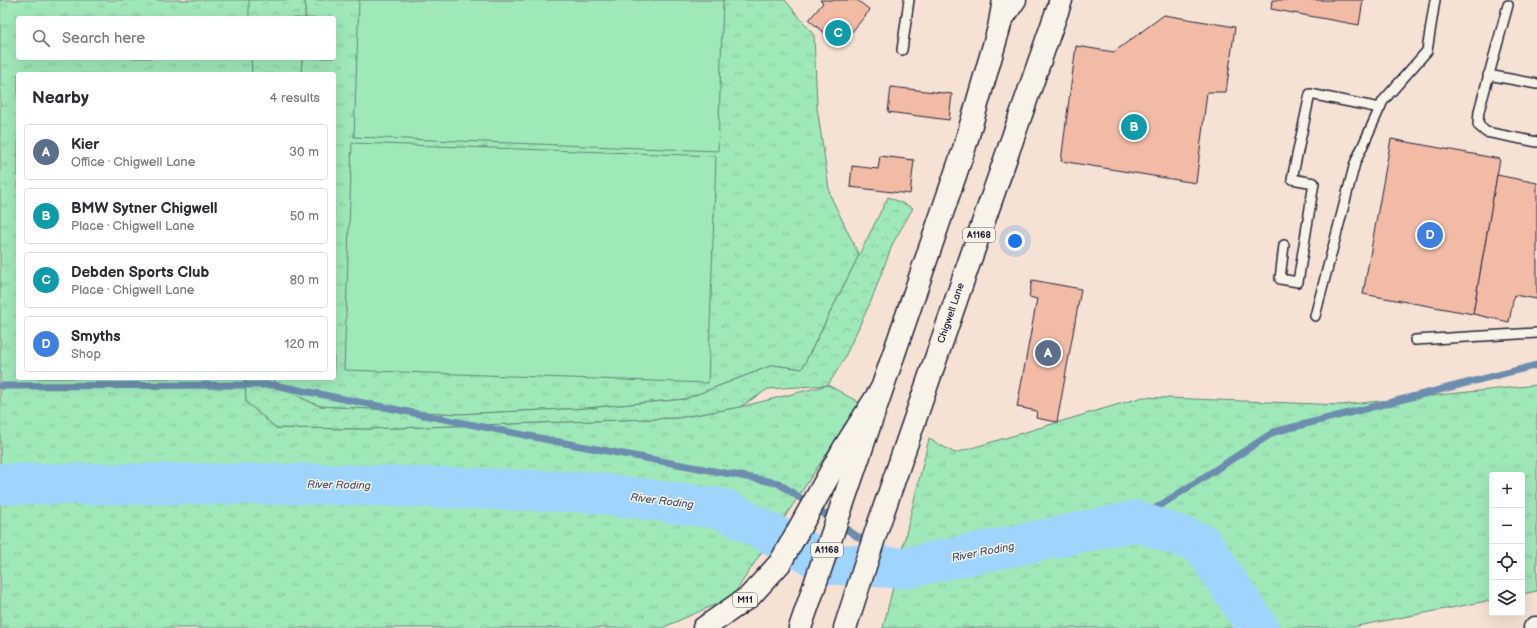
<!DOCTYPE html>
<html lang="en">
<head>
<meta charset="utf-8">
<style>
	:root { --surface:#fff; --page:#f7f7f7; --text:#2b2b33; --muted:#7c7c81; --line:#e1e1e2; --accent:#db2777 }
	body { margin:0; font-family:"Balsamiq Sans",sans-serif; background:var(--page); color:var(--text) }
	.controls { position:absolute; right:12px; bottom:12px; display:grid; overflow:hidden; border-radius:4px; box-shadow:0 4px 16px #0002 }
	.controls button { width:36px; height:36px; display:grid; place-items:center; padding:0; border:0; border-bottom:1px solid var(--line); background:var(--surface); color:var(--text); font:20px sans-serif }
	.you { position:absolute; left:1015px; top:241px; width:14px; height:14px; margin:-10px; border:3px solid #fff; border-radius:50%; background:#1a73e8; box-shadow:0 0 0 6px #1a73e833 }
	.badge { display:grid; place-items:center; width:26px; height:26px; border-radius:50%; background:var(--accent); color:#fff; font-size:13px; font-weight:700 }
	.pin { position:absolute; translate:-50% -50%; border:2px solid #fff; box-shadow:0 1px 4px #0006 }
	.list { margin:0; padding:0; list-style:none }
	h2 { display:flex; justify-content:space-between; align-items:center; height:52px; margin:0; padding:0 16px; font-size:17px }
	h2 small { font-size:13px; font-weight:400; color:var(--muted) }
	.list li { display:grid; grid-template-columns:26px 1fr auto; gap:12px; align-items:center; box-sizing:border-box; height:56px; margin:0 8px 8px; padding:0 8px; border:1px solid var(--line); border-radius:4px }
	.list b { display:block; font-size:15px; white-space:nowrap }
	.list p { margin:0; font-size:13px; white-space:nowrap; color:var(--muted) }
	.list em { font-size:13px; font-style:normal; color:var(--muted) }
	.icon { flex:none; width:22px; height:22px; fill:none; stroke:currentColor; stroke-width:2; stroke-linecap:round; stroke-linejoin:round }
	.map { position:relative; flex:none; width:1537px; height:628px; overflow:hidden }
	.search { position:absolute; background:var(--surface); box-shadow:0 4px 16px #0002; left:16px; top:16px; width:320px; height:44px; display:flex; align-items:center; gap:10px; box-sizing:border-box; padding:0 14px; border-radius:4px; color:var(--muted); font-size:15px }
	.panel { position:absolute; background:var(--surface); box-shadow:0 4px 16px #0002; left:16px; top:72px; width:320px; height:308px; border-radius:4px }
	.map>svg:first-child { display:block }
	.grass { fill:url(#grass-tufts); stroke:#60857a }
	.forest { fill:url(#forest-crowns); stroke:#60857a }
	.park { fill:#9fe8b8; stroke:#60857a }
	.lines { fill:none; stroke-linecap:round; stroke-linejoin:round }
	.stream { stroke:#6d8daf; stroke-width:7 }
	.river { stroke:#9fd4fd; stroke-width:41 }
	.building { fill:#f1bba6; stroke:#22223b }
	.lane-casing { stroke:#22223b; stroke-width:12 }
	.street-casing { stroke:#22223b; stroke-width:21 }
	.primary-casing { stroke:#22223b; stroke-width:25 }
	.highway-casing { stroke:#22223b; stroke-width:25 }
	.lane { stroke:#f7f3e8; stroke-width:9 }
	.street { stroke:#f7f3e8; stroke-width:18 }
	.primary { stroke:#f7f3e8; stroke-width:22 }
	.highway { stroke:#f7f3e8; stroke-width:22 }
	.labels { text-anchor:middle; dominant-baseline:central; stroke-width:3; stroke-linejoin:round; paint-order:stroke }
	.shield { fill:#f7f3e8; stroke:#62616f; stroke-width:1 }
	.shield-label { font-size:9px; font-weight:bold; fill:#22223b }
	.street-label { font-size:10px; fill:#22223b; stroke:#f7f3e8 }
	.water-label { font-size:11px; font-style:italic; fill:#485775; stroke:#f7f3e8 }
</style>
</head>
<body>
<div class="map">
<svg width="1537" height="628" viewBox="0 0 1537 628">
	<defs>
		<pattern id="grass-tufts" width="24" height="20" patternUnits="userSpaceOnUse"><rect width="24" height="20" fill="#9fe8b8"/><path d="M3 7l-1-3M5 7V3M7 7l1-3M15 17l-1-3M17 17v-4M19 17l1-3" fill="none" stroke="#89c79f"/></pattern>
		<pattern id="forest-crowns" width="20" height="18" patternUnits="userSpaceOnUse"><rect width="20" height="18" fill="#9fe8b8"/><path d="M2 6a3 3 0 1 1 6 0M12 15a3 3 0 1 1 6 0" fill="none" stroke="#89c79f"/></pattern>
	</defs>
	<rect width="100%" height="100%" fill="#f5e2d4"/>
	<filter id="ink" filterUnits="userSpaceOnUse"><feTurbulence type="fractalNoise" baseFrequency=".025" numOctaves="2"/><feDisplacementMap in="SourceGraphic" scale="8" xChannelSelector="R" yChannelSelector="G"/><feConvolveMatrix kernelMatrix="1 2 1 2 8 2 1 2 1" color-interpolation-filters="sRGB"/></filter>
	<g filter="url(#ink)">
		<g class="grass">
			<polygon points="0,0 258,0 258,18 18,18 18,58 256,58 256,74 18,74 18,378 245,378 246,402 276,428 367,429 677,418 740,407 828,385 860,403 732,597 662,628 0,628"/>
			<polygon points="305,0 785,0 814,35 817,107 830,195 859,255 802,369 773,365 685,399 587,408 458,414 319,406 274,385 275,378 334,378 334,74 301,74 302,58 334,58 334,18 305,18"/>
			<polygon points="1537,385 1537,591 1522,594 1522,475 1492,475 1492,600 1347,628 883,628 929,439 955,453 1143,397 1341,405"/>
		</g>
		<g class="forest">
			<rect x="249" y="0" width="56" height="18"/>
			<polygon points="251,58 302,58 301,74 252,74"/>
			<polygon points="888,197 913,208 893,243 871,301 843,361 828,385 768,389 740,407 677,418 367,429 276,428 246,402 245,378 275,378 274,385 319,406 458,414 587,408 685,399 773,365 802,369"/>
		</g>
		<g class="park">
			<polygon points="359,0 723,0 718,151 354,137"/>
			<polygon points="352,143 716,156 708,383 344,370"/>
		</g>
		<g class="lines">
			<g class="stream">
				<polyline points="0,386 274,385 554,441 778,483 904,568"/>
				<polyline points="1136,521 1274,432 1537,365"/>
			</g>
			<polyline class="river" points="0,484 317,484 588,492 723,509 829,564 904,568 1136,521 1202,544 1258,628"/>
		</g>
		<g class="building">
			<polygon points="820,0 857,0 870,10 840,46 809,20 823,3"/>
			<polygon points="1272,0 1363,0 1359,25 1271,9"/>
			<polygon points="1164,15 1235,27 1226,92 1207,92 1196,183 1061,161 1076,46 1114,52"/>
			<polygon points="891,87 952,94 949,120 888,112"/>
			<polygon points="1391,139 1500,159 1473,314 1363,294"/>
			<polygon points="880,156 914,160 910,194 850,187 852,166 878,169"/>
			<polygon points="1497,175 1537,183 1537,299 1514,295 1509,322 1473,314"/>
			<polygon points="1032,280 1081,289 1057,422 1036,418 1037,411 1017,407 1037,299 1029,297"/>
		</g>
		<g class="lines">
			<defs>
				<g id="lane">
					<polyline points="1508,5 1479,111 1478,125 1486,132 1537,142"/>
					<polyline points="902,50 909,0"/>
					<polyline points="1488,75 1537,84"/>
					<polyline points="1284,245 1280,279 1298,282 1314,183 1292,179 1310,94 1380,108"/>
					<polyline points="1315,316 1355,163 1383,101 1427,51 1435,0"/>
					<polyline points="1415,340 1537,333"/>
				</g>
				<polyline id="street" points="1001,24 1017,0"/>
				<g id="primary">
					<polyline points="800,628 964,149 999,28 1004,0"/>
					<polyline points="845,628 876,532 963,280 1061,0"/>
				</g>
				<g id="highway">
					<polyline points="704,628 750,596 780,563 843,450 881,390"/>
					<polyline points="1535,628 1537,628"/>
				</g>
			</defs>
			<use href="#lane" class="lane-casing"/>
			<use href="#street" class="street-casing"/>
			<use href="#primary" class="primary-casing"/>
			<use href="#highway" class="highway-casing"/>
			<use href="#lane" class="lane"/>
			<use href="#street" class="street"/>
			<use href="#primary" class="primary"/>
			<use href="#highway" class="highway"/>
		</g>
	</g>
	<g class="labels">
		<g class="shield">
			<rect x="963" y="228" width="32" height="14" rx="3"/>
			<rect x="811" y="543" width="32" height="14" rx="3"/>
			<rect x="733" y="593" width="24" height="14" rx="3"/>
		</g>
		<g class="shield-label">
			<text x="979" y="235">A1168</text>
			<text x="827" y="550">A1168</text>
			<text x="745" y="600">M11</text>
		</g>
		<g class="street-label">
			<text transform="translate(951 313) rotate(-71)">Chigwell Lane</text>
		</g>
		<g class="water-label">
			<text transform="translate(339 485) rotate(1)">River Roding</text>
			<text transform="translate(662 501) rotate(7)">River Roding</text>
			<text transform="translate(983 552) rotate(-11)">River Roding</text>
		</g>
	</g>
</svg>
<div class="controls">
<button>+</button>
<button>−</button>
<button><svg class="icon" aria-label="locate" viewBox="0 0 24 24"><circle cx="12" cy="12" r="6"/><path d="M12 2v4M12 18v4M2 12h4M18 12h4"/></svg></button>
<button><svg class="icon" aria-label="layers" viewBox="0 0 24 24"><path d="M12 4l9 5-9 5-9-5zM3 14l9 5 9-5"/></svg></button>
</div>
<div class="you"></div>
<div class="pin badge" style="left:1048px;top:353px;background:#5c6f8a">A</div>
<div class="pin badge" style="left:1134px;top:127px;background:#0f9aa8">B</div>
<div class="pin badge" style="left:838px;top:33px;background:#0f9aa8">C</div>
<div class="pin badge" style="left:1430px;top:235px;background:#3f7fe0">D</div>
<div class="search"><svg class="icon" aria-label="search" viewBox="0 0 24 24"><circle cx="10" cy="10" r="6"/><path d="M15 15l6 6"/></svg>Search here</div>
<section class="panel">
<h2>Nearby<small>4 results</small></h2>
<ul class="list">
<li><span class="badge" style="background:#5c6f8a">A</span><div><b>Kier</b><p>Office · Chigwell Lane</p></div><em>30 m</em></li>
<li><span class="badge" style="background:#0f9aa8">B</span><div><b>BMW Sytner Chigwell</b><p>Place · Chigwell Lane</p></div><em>50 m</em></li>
<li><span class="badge" style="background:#0f9aa8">C</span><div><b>Debden Sports Club</b><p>Place · Chigwell Lane</p></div><em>80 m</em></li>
<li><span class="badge" style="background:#3f7fe0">D</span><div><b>Smyths</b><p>Shop</p></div><em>120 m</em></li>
</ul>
</section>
</div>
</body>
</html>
